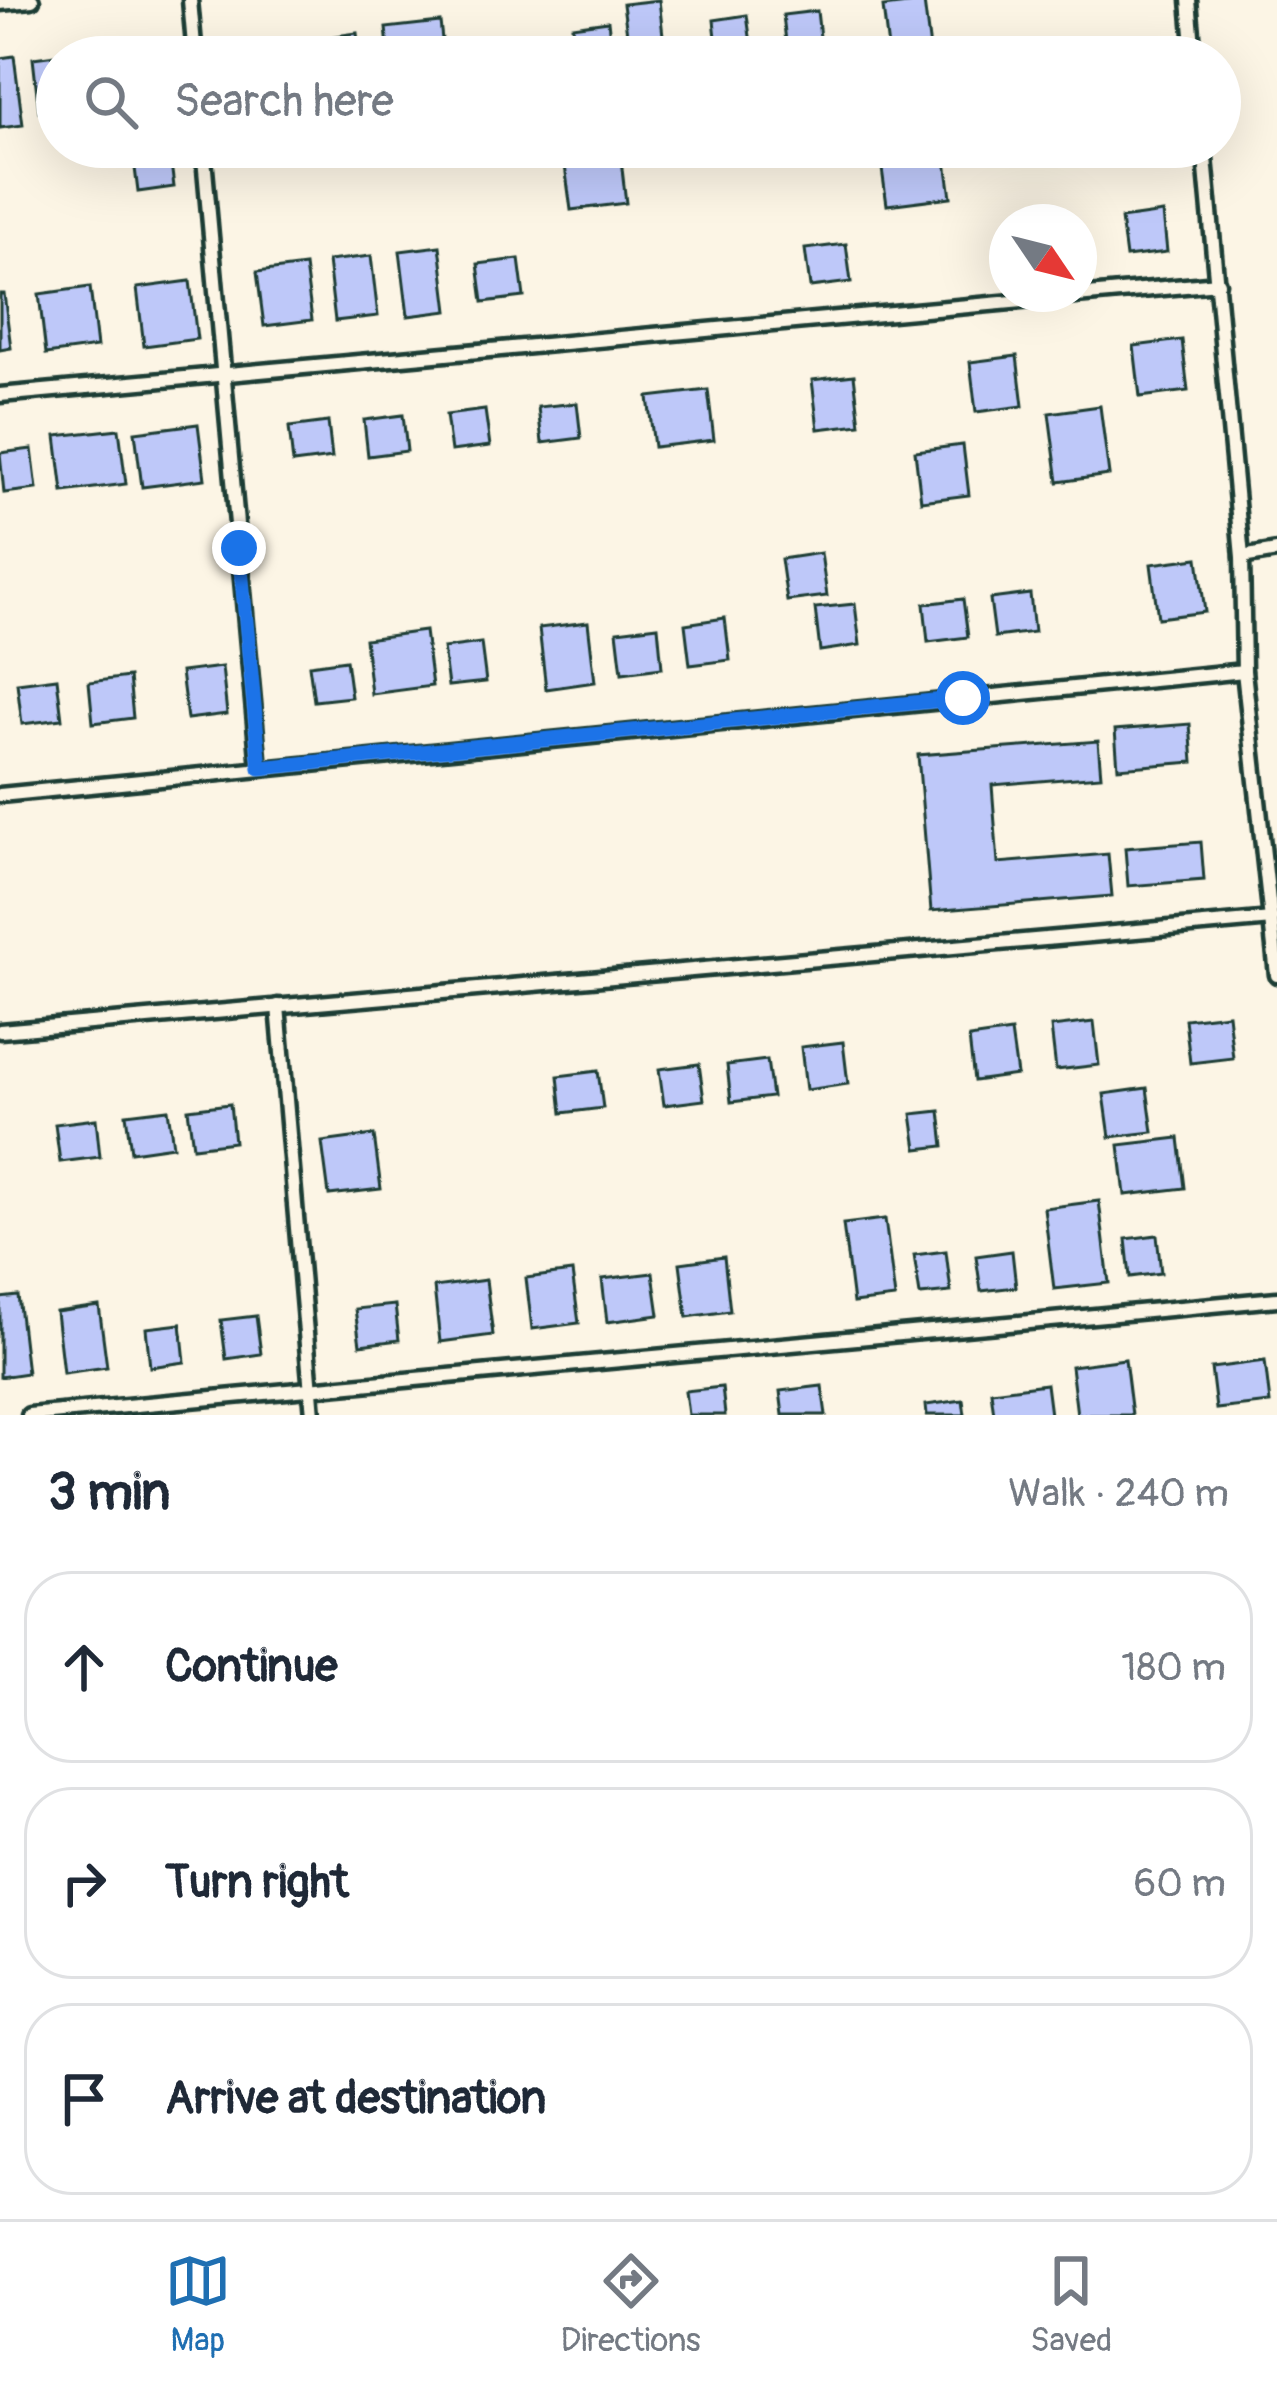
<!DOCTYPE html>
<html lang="en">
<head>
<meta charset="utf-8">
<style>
	:root { --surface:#fff; --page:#f6f6f7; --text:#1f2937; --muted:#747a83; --line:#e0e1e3; --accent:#1f6fb2 }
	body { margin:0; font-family:Pangolin,sans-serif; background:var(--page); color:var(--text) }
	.compass { position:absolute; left:989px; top:204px; width:108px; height:108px; border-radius:50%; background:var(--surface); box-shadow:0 12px 48px #0002; rotate:125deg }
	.stop { position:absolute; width:36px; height:36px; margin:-27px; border:9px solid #1a73e8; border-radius:50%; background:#fff }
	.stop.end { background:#1a73e8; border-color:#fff; box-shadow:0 3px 12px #0008 }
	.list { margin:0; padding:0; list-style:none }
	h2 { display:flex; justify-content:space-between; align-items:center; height:156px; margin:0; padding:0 48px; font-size:51px }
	h2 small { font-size:39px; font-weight:400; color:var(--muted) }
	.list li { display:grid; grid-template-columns:78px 1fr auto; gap:36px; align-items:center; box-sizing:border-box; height:192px; margin:0 24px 24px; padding:0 24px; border:3px solid var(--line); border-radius:48px }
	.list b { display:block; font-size:45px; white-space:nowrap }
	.list em { font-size:39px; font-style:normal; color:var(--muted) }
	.icon { flex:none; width:66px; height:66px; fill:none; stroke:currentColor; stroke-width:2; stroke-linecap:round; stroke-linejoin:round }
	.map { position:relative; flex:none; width:1277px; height:1415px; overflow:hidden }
	.search { position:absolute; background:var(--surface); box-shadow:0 12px 48px #0002; left:36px; right:36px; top:36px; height:132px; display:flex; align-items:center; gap:30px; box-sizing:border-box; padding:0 42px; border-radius:66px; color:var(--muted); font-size:45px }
	.sheet { height:804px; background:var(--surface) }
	nav { display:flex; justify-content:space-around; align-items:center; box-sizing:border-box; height:168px; border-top:3px solid var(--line); background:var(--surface); font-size:33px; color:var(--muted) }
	nav a { display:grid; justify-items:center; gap:6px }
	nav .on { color:var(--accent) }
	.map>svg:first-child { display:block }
	.building { fill:#bec8f9; stroke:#1f3d34; stroke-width:3 }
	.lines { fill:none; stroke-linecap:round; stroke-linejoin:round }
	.lane-casing { stroke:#1f3d34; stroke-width:21 }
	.lane { stroke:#fcf5e5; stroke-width:12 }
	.route { stroke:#1a73e8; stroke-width:15 }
</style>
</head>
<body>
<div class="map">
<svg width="1277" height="1415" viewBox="0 0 1277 1415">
	<rect width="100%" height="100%" fill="#fcf5e5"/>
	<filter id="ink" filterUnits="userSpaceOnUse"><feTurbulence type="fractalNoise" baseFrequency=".00833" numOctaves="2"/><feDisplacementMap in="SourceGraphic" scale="24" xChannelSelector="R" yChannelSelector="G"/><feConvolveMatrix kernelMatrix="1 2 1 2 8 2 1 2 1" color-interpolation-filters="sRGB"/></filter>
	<g filter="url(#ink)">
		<g class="building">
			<polygon points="659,0 665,53 630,57 623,4"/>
			<polygon points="924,2 931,57 889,57 883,7"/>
			<polygon points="817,11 821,46 787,51 783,15"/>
			<polygon points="747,15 752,51 718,55 714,20"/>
			<polygon points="608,21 612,57 576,57 572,26"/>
			<polygon points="440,22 444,57 389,57 386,28"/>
			<polygon points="357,33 360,57 316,57 314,39"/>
			<polygon points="504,40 506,57 467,57 465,45"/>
			<polygon points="170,47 171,57 124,57 124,53"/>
			<polygon points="86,51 87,57 57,57 57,110 39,112 33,58"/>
			<polygon points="14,56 23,125 0,128 0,58"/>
			<polygon points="169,147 174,187 138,192 133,152"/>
			<polygon points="879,147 944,147 951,197 887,205"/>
			<polygon points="620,151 626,203 571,210 564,158"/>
			<polygon points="1163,213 1167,252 1126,257 1121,219"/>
			<polygon points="846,244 851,282 810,287 805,249"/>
			<polygon points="440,246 448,311 408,316 400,251"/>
			<polygon points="371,256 378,316 335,321 328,261"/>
			<polygon points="519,259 524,297 483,302 478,264"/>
			<polygon points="305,266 312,320 264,326 257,272"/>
			<polygon points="190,281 197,339 144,346 137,288"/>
			<polygon points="90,287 97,347 46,354 39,294"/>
			<polygon points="0,294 4,294 11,348 0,350"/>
			<polygon points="1182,340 1188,391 1140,397 1134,346"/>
			<polygon points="1017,356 1023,406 976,412 970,362"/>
			<polygon points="854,375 860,424 818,429 812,380"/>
			<polygon points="708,390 714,440 654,447 648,397"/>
			<polygon points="577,403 581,438 542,443 538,407"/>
			<polygon points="1100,406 1109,475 1058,482 1049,413"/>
			<polygon points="485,410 490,446 451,451 446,415"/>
			<polygon points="403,415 407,451 368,456 364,420"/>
			<polygon points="328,422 332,458 293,463 289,427"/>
			<polygon points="198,424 205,479 142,487 135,432"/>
			<polygon points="119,429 126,484 63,492 56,436"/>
			<polygon points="963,445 969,495 921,501 915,451"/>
			<polygon points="32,449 37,489 4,493 0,453"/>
			<polygon points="821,553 827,596 787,601 781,559"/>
			<polygon points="1198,558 1205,612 1158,618 1151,564"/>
			<polygon points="1030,594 1034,632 995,637 990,599"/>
			<polygon points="963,599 968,637 928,642 924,604"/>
			<polygon points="855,604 860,645 820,651 815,608"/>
			<polygon points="725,618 730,660 690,665 685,624"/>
			<polygon points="588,622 595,682 546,689 539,628"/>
			<polygon points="658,626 662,668 622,673 617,631"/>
			<polygon points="425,631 432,686 371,694 365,639"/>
			<polygon points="481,643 486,682 448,686 443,648"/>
			<polygon points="346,660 351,697 314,701 309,665"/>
			<polygon points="222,667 227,714 187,719 181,672"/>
			<polygon points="129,677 133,718 93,723 89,682"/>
			<polygon points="57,678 62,719 22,724 17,683"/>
			<polygon points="1190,724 1193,762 1118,768 1115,730"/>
			<polygon points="1098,741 1101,776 992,785 998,863 1108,854 1112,896 931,911 918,755"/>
			<polygon points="1201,842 1204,880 1128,886 1125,848"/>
			<polygon points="1228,1014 1233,1058 1190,1063 1185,1019"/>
			<polygon points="1094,1022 1099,1065 1056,1070 1051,1027"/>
			<polygon points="1011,1032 1017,1075 974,1081 969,1038"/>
			<polygon points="843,1042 848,1084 806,1090 801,1047"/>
			<polygon points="767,1060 772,1097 731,1102 727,1065"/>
			<polygon points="699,1064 704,1100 664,1105 659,1069"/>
			<polygon points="598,1071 603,1108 562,1113 558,1076"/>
			<polygon points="1147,1088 1153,1132 1110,1137 1104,1094"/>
			<polygon points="230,1104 234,1142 193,1147 188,1109"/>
			<polygon points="168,1109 173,1146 131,1152 126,1114"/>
			<polygon points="940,1111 944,1146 917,1149 912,1114"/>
			<polygon points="96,1119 100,1157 60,1162 55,1124"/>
			<polygon points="374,1135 381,1189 329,1195 322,1142"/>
			<polygon points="1179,1138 1185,1188 1125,1195 1119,1145"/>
			<polygon points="1099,1201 1109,1283 1054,1289 1044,1208"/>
			<polygon points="885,1219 895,1298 853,1303 843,1224"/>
			<polygon points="1157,1235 1161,1273 1130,1277 1126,1239"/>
			<polygon points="946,1251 951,1292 920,1295 914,1255"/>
			<polygon points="1012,1251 1016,1287 981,1291 976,1256"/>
			<polygon points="724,1257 730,1311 687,1317 680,1263"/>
			<polygon points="572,1272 579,1323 532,1329 526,1278"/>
			<polygon points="653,1273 659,1315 607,1322 602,1279"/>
			<polygon points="486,1280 493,1335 440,1342 434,1287"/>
			<polygon points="18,1296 27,1373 0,1377 0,1298"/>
			<polygon points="395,1305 399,1340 360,1345 355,1309"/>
			<polygon points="99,1306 107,1367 63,1373 56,1312"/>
			<polygon points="256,1316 261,1354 226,1359 221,1320"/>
			<polygon points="181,1324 185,1362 150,1367 146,1328"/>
			<polygon points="1125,1359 1132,1415 1077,1415 1071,1366"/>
			<polygon points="1265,1361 1270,1403 1216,1409 1211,1368"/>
			<polygon points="1046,1384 1050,1415 994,1415 991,1391"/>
			<polygon points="822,1386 826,1415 783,1415 780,1391"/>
			<polygon points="722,1387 725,1415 688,1415 685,1391"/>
			<polygon points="963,1400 965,1415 927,1415 926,1405"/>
		</g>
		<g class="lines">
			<defs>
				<g id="lane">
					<polyline points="190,0 195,57"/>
					<polyline points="1189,0 1194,57"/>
					<polyline points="0,3 32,0"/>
					<polyline points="203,147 259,768"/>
					<polyline points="1204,147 1242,557 1244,671 1277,975"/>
					<polyline points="0,395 1218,283"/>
					<polyline points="1242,557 1277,551"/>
					<polyline points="0,795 1244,671"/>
					<polyline points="278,1006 313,1415"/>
					<polyline points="0,1031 1272,919"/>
					<polyline points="29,1415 1277,1299"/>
				</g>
			</defs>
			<use href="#lane" class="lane-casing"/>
			<use href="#lane" class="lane"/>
		</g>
	</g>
	<g class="lines" filter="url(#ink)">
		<polyline class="route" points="239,548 260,768 963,698"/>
	</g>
</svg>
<svg class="compass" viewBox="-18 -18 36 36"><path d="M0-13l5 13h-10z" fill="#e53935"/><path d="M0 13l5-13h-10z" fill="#747a83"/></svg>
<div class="stop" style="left:963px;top:698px"></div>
<div class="stop end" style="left:239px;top:548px"></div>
<div class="search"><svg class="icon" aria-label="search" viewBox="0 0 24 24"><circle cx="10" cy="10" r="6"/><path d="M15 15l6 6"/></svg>Search here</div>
</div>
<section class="sheet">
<h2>3 min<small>Walk · 240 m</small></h2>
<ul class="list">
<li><svg class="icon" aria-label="ahead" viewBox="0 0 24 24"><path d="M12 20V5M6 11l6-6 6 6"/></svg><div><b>Continue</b></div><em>180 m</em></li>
<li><svg class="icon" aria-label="right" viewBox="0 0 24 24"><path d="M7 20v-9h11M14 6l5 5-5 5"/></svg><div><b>Turn right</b></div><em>60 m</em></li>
<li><svg class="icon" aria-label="arrive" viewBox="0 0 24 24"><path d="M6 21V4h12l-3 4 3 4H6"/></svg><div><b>Arrive at destination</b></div></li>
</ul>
</section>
<nav>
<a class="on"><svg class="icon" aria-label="map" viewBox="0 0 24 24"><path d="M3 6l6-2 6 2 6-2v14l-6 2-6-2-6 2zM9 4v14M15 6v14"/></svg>Map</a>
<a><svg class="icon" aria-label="directions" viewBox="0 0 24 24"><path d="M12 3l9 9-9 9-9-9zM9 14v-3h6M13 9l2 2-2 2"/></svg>Directions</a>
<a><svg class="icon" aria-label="saved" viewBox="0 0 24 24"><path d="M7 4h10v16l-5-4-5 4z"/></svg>Saved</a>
</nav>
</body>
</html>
